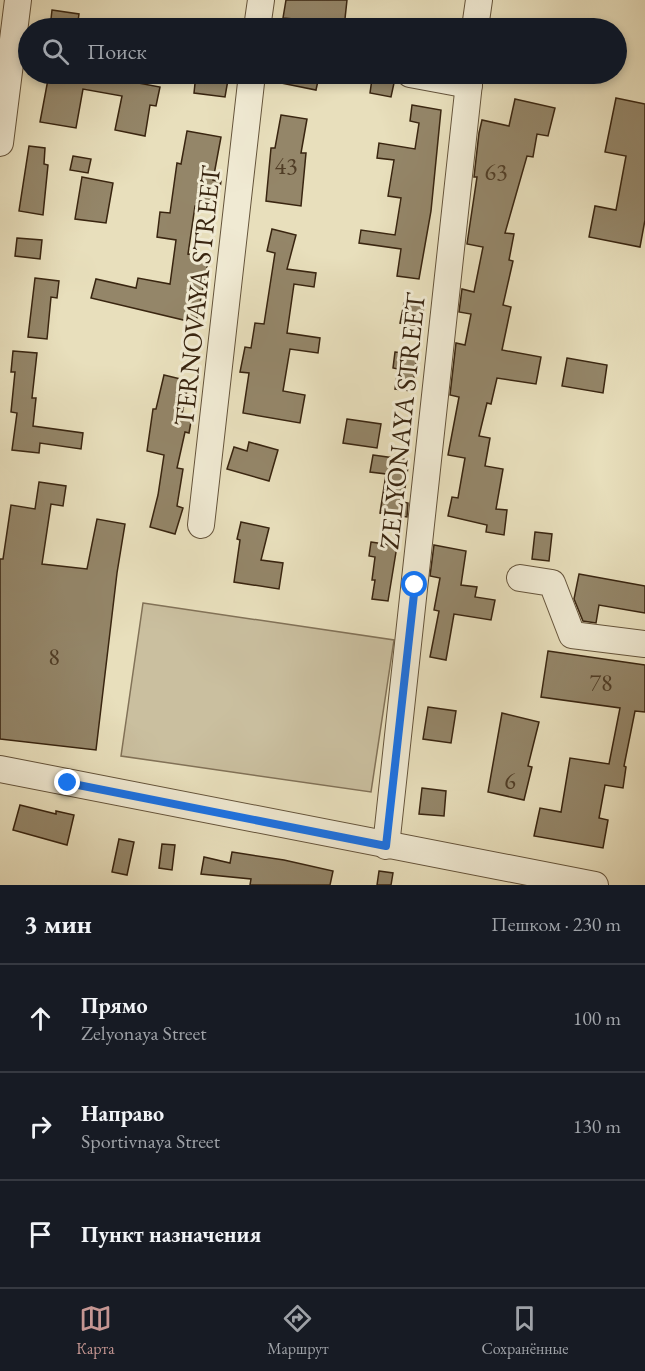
<!DOCTYPE html>
<html lang="ru">
<head>
<meta charset="utf-8">
<style>
	:root { --surface:#171b24; --page:#242831; --text:#f1f3f6; --muted:#9ea1a6; --line:#363941; --accent:#c59692 }
	body { margin:0; font-family:"EB Garamond",serif; background:var(--page); color:var(--text) }
	.stop { position:absolute; width:18px; height:18px; margin:-14px; border:4px solid #1a73e8; border-radius:50%; background:#fff }
	.stop.end { background:#1a73e8; border-color:#fff; box-shadow:0 2px 6px #0008 }
	.list { margin:0; padding:0; list-style:none }
	h2 { display:flex; justify-content:space-between; align-items:center; height:78px; margin:0; padding:0 24px; font-size:26px }
	h2 small { font-size:20px; font-weight:400; color:var(--muted) }
	.list li { display:grid; grid-template-columns:39px 1fr auto; gap:18px; align-items:center; box-sizing:border-box; height:108px; padding:0 24px; border-top:2px solid var(--line) }
	.list b { display:block; font-size:22px; white-space:nowrap }
	.list p { margin:0; font-size:20px; white-space:nowrap; color:var(--muted) }
	.list em { font-size:20px; font-style:normal; color:var(--muted) }
	.icon { flex:none; width:33px; height:33px; fill:none; stroke:currentColor; stroke-width:2; stroke-linecap:round; stroke-linejoin:round }
	.map { position:relative; flex:none; width:645px; height:885px; overflow:hidden }
	.search { position:absolute; background:var(--surface); box-shadow:0 3px 9px #0003; left:18px; right:18px; top:18px; height:66px; display:flex; align-items:center; gap:15px; box-sizing:border-box; padding:0 21px; border-radius:33px; color:var(--muted); font-size:22px }
	.sheet { height:402px; background:var(--surface) }
	nav { display:flex; justify-content:space-around; align-items:center; box-sizing:border-box; height:84px; border-top:2px solid var(--line); background:var(--surface); font-size:16px; color:var(--muted) }
	nav a { display:grid; justify-items:center; gap:3px }
	nav .on { color:var(--accent) }
	.map>svg:first-child { display:block }
	.green { fill:#cabf9f; stroke:#827258; stroke-width:1.5 }
	.building { fill:#948669; stroke:#392510; stroke-width:1.5 }
	.lines { fill:none; stroke-linecap:round; stroke-linejoin:round }
	.minor-casing { stroke:#65543b; stroke-width:28 }
	.minor { stroke:#f0ead3; stroke-width:26 }
	.route { stroke:#1a73e8; stroke-width:8 }
	.labels { text-anchor:middle; dominant-baseline:central; stroke-width:6; stroke-linejoin:round; paint-order:stroke }
	.number-label { font-size:24px; fill:#503d26 }
	.street-label { font-size:27px; fill:#392510; stroke:#f0ead3 }
</style>
</head>
<body>
<div class="map">
<svg width="645" height="885" viewBox="0 0 645 885">
	<rect width="100%" height="100%" fill="#e8dfbc"/>
	<filter id="stains"><feTurbulence type="fractalNoise" baseFrequency=".00333" numOctaves="4"/><feColorMatrix values="0 0 0 0 .2 0 0 0 0 .09 0 0 0 0 .02 0 0 0 .5 -.17"/></filter>
	<radialGradient id="worn" r=".72"><stop offset=".6" stop-color="#630" stop-opacity="0"/><stop offset="1" stop-color="#630" stop-opacity=".3"/></radialGradient>
	<polygon class="green" points="143,603 394,640 371,792 121,756"/>
	<g class="building">
		<polygon points="286,0 347,0 344,28 292,28 293,19 283,18"/>
		<polygon points="52,10 79,14 77,28 50,28"/>
		<polygon points="49,74 90,74 160,87 156,106 150,105 145,136 115,130 122,96 83,89 76,128 40,122"/>
		<polygon points="196,74 229,74 225,97 194,93"/>
		<polygon points="267,74 308,74 319,76 316,90 266,80"/>
		<polygon points="372,79 394,83 391,97 370,93"/>
		<polygon points="616,98 645,104 645,220 640,247 589,237 595,206 616,210 626,156 605,152"/>
		<polygon points="515,99 555,108 548,136 537,134 533,157 527,156 505,233 514,234 509,260 513,261 503,305 511,307 502,350 541,357 536,384 497,378 491,404 487,403 479,436 490,438 485,466 503,469 496,509 507,510 504,535 486,532 487,525 448,516 452,497 458,498 465,458 448,455 459,397 450,395 456,343 465,345 471,314 459,312 462,289 474,292 483,247 467,244 477,177 474,177 479,133 482,120 509,126"/>
		<polygon points="412,105 441,110 431,211 419,279 397,276 401,249 359,243 361,230 395,235 401,198 388,196 394,160 377,158 379,143 415,149 419,123 410,121"/>
		<polygon points="281,115 307,119 301,153 306,153 301,206 266,201 271,148 275,148"/>
		<polygon points="187,131 221,137 213,180 221,181 217,209 195,206 188,254 209,257 196,323 91,298 96,279 136,288 138,278 170,284 176,240 157,237 160,212 170,213 177,163 181,164"/>
		<polygon points="29,146 45,148 44,164 48,165 43,215 19,211"/>
		<polygon points="73,156 91,159 88,173 70,170"/>
		<polygon points="82,177 113,183 106,223 75,219"/>
		<polygon points="272,229 296,235 287,269 316,273 314,287 294,284 287,333 320,338 318,353 290,349 283,391 305,395 300,423 243,413 249,373 240,372 245,347 251,348 255,323 264,324 275,253 267,251"/>
		<polygon points="17,238 42,240 40,259 15,256"/>
		<polygon points="35,278 59,281 57,298 51,297 47,339 28,337"/>
		<polygon points="404,303 424,306 421,326 400,323"/>
		<polygon points="13,351 37,353 32,398 36,398 33,426 83,433 81,449 40,443 39,453 12,450 17,413 11,412 15,372 11,372"/>
		<polygon points="395,352 417,355 412,391 395,389 398,369 393,368"/>
		<polygon points="567,358 607,365 603,393 562,386"/>
		<polygon points="164,375 189,381 182,414 192,416 189,433 185,432 177,468 183,469 177,506 183,508 175,534 150,527 158,495 164,455 147,451 153,409 156,409"/>
		<polygon points="347,419 381,424 377,448 343,443"/>
		<polygon points="249,442 278,450 269,481 227,469 234,447 247,451"/>
		<polygon points="373,455 409,460 403,502 408,503 407,517 380,513 386,474 370,472"/>
		<polygon points="39,482 66,486 63,506 51,504 42,564 87,569 97,519 125,524 117,573 96,750 0,739 0,559 3,559 11,505 35,509"/>
		<polygon points="241,522 269,528 261,560 283,563 279,589 234,582 240,540 237,539"/>
		<polygon points="535,532 552,534 549,561 532,559"/>
		<polygon points="371,542 397,546 388,601 372,599 375,580 372,580 375,557 369,556"/>
		<polygon points="434,545 466,551 461,585 477,587 475,597 495,600 491,620 454,614 446,660 430,657 439,611 434,610 440,578 430,576"/>
		<polygon points="579,574 645,586 645,613 599,605 596,623 583,621 574,599"/>
		<polygon points="548,651 645,665 645,712 635,711 624,766 626,767 623,788 605,785 599,818 608,820 603,848 534,836 540,808 561,812 570,758 609,764 620,708 541,697"/>
		<polygon points="428,707 456,711 451,743 423,739"/>
		<polygon points="502,713 539,722 528,766 532,767 524,800 488,792"/>
		<polygon points="422,788 446,791 444,816 419,814"/>
		<polygon points="20,805 56,814 56,811 74,815 67,845 13,830"/>
		<polygon points="119,839 134,842 127,875 112,872"/>
		<polygon points="162,844 175,845 172,870 159,868"/>
		<polygon points="232,852 284,860 333,871 330,885 250,885 251,879 201,874 204,857 230,863"/>
		<polygon points="379,871 393,873 391,885 377,885"/>
	</g>
	<g class="lines">
		<defs>
			<g id="minor">
				<polyline points="257,28 261,0"/>
				<polyline points="475,28 479,0"/>
				<polyline points="410,74 469,85"/>
				<polyline points="0,143 18,0"/>
				<polyline points="201,525 252,74"/>
				<polyline points="520,578 552,583 572,635 645,644"/>
				<polyline points="0,769 595,885"/>
				<polyline points="386,846 470,74"/>
			</g>
		</defs>
		<use href="#minor" class="minor-casing"/>
		<use href="#minor" class="minor"/>
	</g>
	<g class="lines">
		<polyline class="route" points="68,783 386,846 415,585"/>
	</g>
	<g class="labels">
		<g class="number-label">
			<text x="286" y="165">43</text>
			<text x="496" y="171">63</text>
			<text x="54" y="656">8</text>
			<text x="601" y="682">78</text>
			<text x="510" y="780">6</text>
		</g>
		<g class="street-label">
			<text transform="translate(197 296) rotate(-84)">TERNOVAYA STREET</text>
			<text transform="translate(402 421) rotate(-84)">ZELYONAYA STREET</text>
		</g>
	</g>
	<rect width="100%" height="100%" filter="url(#stains)"/>
	<rect width="100%" height="100%" fill="url(#worn)"/>
</svg>
<div class="stop" style="left:415px;top:585px"></div>
<div class="stop end" style="left:68px;top:783px"></div>
<div class="search"><svg class="icon" aria-label="search" viewBox="0 0 24 24"><circle cx="10" cy="10" r="6"/><path d="M15 15l6 6"/></svg>Поиск</div>
</div>
<section class="sheet">
<h2>3 мин<small>Пешком · 230 m</small></h2>
<ul class="list">
<li><svg class="icon" aria-label="ahead" viewBox="0 0 24 24"><path d="M12 20V5M6 11l6-6 6 6"/></svg><div><b>Прямо</b><p>Zelyonaya Street</p></div><em>100 m</em></li>
<li><svg class="icon" aria-label="right" viewBox="0 0 24 24"><path d="M7 20v-9h11M14 6l5 5-5 5"/></svg><div><b>Направо</b><p>Sportivnaya Street</p></div><em>130 m</em></li>
<li><svg class="icon" aria-label="arrive" viewBox="0 0 24 24"><path d="M6 21V4h12l-3 4 3 4H6"/></svg><div><b>Пункт назначения</b></div></li>
</ul>
</section>
<nav>
<a class="on"><svg class="icon" aria-label="map" viewBox="0 0 24 24"><path d="M3 6l6-2 6 2 6-2v14l-6 2-6-2-6 2zM9 4v14M15 6v14"/></svg>Карта</a>
<a><svg class="icon" aria-label="directions" viewBox="0 0 24 24"><path d="M12 3l9 9-9 9-9-9zM9 14v-3h6M13 9l2 2-2 2"/></svg>Маршрут</a>
<a><svg class="icon" aria-label="saved" viewBox="0 0 24 24"><path d="M7 4h10v16l-5-4-5 4z"/></svg>Сохранённые</a>
</nav>
</body>
</html>
